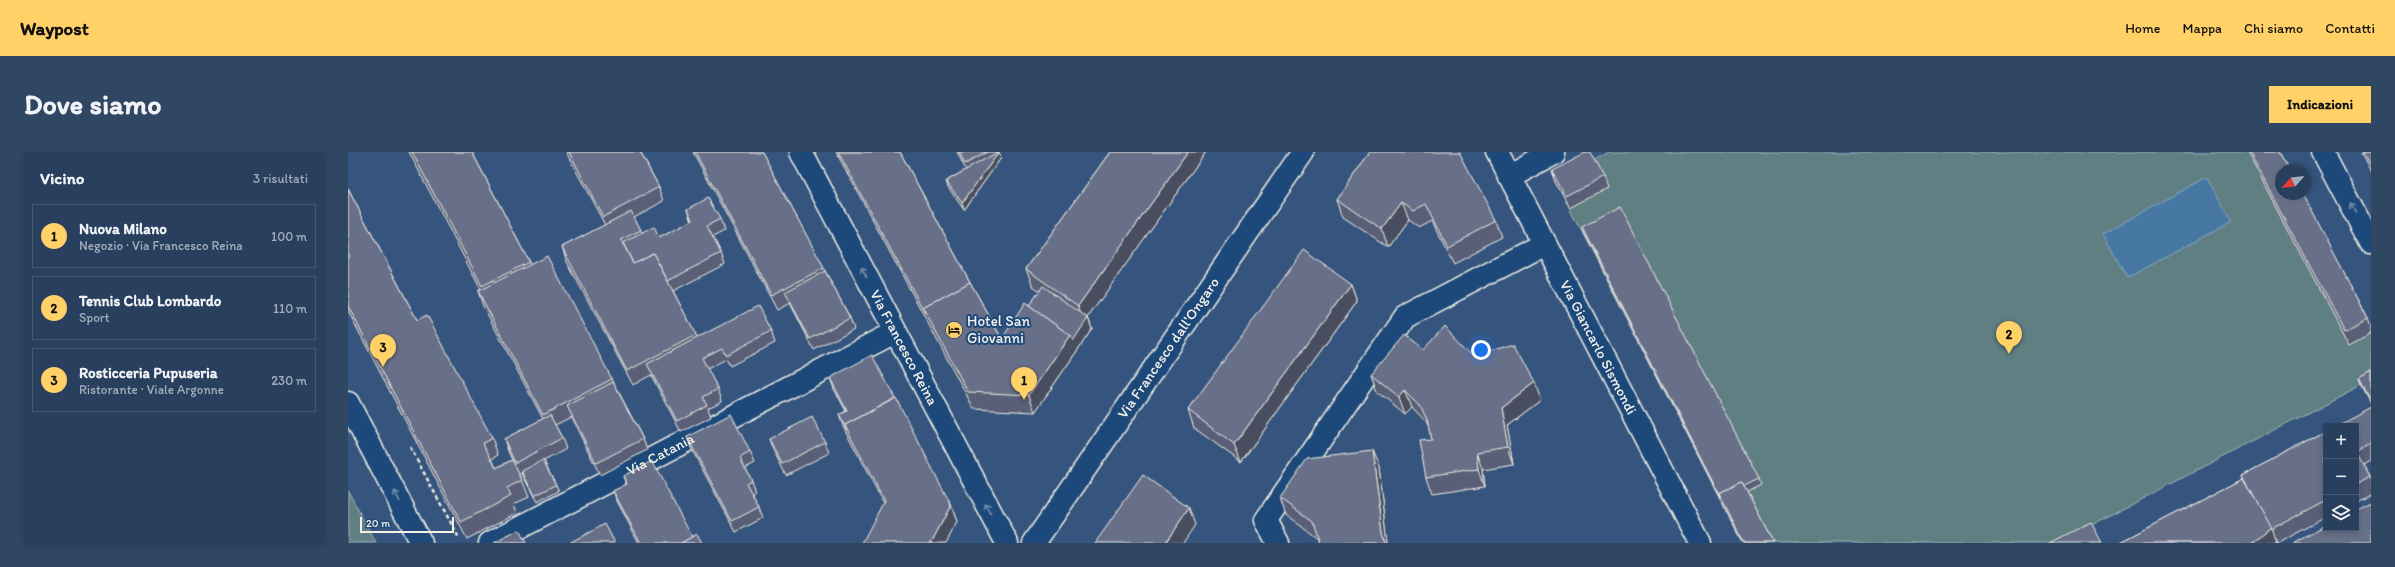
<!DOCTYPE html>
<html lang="it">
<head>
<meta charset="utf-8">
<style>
	:root { --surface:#28405e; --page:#304764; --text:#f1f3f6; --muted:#a5afbc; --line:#445973; --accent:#ffd166 }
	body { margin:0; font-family:Itim,sans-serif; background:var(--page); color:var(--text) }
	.controls { position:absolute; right:12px; bottom:12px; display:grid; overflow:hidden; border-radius:0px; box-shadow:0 2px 6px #0003 }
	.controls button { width:36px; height:36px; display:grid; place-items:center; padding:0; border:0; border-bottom:1px solid var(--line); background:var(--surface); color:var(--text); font:20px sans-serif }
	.compass { position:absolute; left:1927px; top:12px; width:36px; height:36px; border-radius:50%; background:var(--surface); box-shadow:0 2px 6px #0003; rotate:243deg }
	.scale { position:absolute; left:12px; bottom:10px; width:94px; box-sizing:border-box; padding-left:4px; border:2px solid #f4f1e8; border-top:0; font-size:11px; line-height:14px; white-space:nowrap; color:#f4f1e8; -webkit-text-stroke:3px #1f4a7a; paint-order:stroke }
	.you { position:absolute; left:1133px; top:198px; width:14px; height:14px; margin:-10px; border:3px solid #fff; border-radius:50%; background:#1a73e8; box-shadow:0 0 0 6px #1a73e833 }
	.badge { display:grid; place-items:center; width:26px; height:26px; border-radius:50%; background:var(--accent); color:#111; font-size:13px; font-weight:700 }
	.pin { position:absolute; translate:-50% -33px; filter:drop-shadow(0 1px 2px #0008) }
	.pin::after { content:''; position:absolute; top:21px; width:14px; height:12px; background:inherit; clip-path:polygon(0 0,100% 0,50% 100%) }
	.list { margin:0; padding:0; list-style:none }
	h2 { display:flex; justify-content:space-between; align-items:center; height:52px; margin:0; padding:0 16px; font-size:17px }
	h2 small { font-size:13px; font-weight:400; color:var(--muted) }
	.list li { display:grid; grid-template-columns:26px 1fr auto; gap:12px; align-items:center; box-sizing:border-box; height:64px; margin:0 8px 8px; padding:0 8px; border:1px solid var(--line); border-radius:0px }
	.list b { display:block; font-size:15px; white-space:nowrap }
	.list p { margin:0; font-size:13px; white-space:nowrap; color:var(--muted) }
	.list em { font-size:13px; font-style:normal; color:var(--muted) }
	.icon { flex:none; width:22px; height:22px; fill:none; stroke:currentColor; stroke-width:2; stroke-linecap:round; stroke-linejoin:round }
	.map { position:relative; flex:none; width:2023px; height:391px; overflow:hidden; border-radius:0px }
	header { display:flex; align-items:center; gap:24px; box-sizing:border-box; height:56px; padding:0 20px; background:var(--accent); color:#111 }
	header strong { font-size:19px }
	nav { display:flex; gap:22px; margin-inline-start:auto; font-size:14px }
	.intro { display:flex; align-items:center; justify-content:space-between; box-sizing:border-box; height:96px; padding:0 24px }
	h1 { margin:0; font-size:28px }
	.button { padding:10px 18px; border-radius:0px; background:var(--accent); color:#111; font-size:14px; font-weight:700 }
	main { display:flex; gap:24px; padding:0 24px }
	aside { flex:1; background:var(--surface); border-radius:0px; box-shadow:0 2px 6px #0003 }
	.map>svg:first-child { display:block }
	.green { fill:#5f7f83; stroke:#aab8b6 }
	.water { fill:#4778a4; stroke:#8ca8bf }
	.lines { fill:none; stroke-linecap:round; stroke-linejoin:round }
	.minor-casing { stroke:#f4f1e8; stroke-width:25 }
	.path { stroke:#f4f1e8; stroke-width:2.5; stroke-dasharray:4 3; stroke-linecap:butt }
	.minor { stroke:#1f4a7a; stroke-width:22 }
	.wall { fill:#595f76; stroke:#f4f1e8 }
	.shaded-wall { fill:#484e60; stroke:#f4f1e8 }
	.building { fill:#676f89; stroke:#f4f1e8 }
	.oneway { stroke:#748da6 }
	.labels { text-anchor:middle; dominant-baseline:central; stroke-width:4; stroke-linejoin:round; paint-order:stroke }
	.poi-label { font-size:15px; fill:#f4f1e8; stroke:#1f4a7a; text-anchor:start }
	.street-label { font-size:15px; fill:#f4f1e8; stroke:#1f4a7a }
</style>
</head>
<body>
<header>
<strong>Waypost</strong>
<nav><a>Home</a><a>Mappa</a><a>Chi siamo</a><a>Contatti</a></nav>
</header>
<div class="intro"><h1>Dove siamo</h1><a class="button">Indicazioni</a></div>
<main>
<aside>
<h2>Vicino<small>3 risultati</small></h2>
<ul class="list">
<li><span class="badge">1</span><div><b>Nuova Milano</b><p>Negozio · Via Francesco Reina</p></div><em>100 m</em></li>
<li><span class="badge">2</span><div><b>Tennis Club Lombardo</b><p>Sport</p></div><em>110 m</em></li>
<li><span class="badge">3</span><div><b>Rosticceria Pupuseria</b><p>Ristorante · Viale Argonne</p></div><em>230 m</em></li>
</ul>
</aside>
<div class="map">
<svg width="2023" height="391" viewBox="0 0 2023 391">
	<rect width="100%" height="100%" fill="#35557e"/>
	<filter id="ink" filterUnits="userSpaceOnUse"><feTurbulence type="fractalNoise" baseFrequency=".025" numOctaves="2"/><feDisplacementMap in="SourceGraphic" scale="8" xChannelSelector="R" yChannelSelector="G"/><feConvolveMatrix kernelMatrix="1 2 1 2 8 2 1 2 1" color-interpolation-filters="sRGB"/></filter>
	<g filter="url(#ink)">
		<g class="green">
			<polygon points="1261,0 1930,0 1933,42 2023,176 2023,228 1709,391 1395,391 1208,29"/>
			<polygon points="0,339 28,391 0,391"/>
		</g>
		<polygon class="water" points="1859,25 1883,70 1779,126 1755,82"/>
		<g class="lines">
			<defs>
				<g id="minor">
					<path id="s1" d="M 453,0 L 659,391"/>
					<path id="s2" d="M 1149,0 L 1352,391"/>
					<polyline points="1975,0 2023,91"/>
					<polyline points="1161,24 1205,0"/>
					<polyline points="0,251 73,391"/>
					<path id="s3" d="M 142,391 L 547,180"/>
					<path id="s4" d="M 686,391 L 955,0"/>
					<polyline points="930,391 918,368 1057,165 1196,92"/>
				</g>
			</defs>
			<use href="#minor" class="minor-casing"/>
			<polyline class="path" points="62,295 111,386"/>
			<use href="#minor" class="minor"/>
		</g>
		<g class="wall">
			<polygon points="61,0 124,0 182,112 264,227 295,287 299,298 252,323 223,265 207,273 214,286 218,297 196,309 211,339 189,350 176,326 174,320 172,322 174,328 181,345 166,352 169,361 119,387 0,159 0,37 69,168 144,286 150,303 144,307 148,316 164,308 160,299 156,287 195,267 135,154 130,139 133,138"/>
			<polygon points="218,0 292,0 311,35 316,49 286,65 294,81 311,86 344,69 340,57 372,67 376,79 365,85 373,101 377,112 325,139 349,186 423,179 427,191 382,214 378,207 359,217 370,237 374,249 360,256 363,265 333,280 303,223 285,233 219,110 214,95 257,73"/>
			<polygon points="345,0 414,0 502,166 506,177 466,198 442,151 429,158"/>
			<polygon points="488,0 552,0 622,130 654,187 681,154 692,139 685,134 678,117 762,0 858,0 740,165 744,177 687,260 626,257 581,173"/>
			<polygon points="609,0 651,0 653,6 616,58 600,35 598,29 618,18"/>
			<polygon points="1022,0 1148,68 1154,85 1105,111 1084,69 1071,76 1060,68 1040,95 995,65 989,47"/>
			<polygon points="1899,0 1932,0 2020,166 2023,174 2023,181 2001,193"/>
			<polygon points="2013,0 2023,0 2023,19"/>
			<polygon points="1204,17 1255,25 1259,37 1223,56 1208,29"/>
			<polygon points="1234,75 1411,327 1413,333 1399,340 1425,391 1395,391 1236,81"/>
			<polygon points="1003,132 1009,149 893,310 846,276 840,258"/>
			<polygon points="1075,198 1126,204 1192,248 1159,273 1166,312 1135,317 1137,334 1084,342 1078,325 1083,287 1081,276 1078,270 1064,255 1057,262 1029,239 1023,222"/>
			<polygon points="2023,220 2023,252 2013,233 2011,227"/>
			<polygon points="482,226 603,353 609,370 535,351 495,274 491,263 498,259 486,237"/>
			<polygon points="2023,255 2023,309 2016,313 2023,327 2023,341 2008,349 2008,274"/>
			<polygon points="1978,279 1978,365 1929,391 1771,391 1896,326 1895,323"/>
			<polygon points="339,285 402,300 407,311 397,316 403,328 407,339 404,341 411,355 415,366 388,380 343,296"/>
			<polygon points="421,287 477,290 481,301 438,323 425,298"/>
			<polygon points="1031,316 1040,391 971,391 969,386 938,363 932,346"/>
			<polygon points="275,324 344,385 354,391 291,391 270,351 265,339 278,333"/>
		</g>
		<g class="shaded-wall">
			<polygon points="651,0 653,6 616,58 614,51"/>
			<polygon points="840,0 858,0 736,171 730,154"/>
			<polygon points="1053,51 1060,68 1040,95 1034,77"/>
			<polygon points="1003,132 1009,149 893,310 886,293"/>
			<polygon points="740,166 744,177 687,260 681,243 722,183"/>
			<polygon points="1186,231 1192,248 1159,273 1166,312 1160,295 1153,256"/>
			<polygon points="1057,238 1064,255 1057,262 1051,245"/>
			<polygon points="1024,299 1031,316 1040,391 1038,391 1035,380"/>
			<polygon points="1129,300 1135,317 1137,334 1131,317"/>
			<polygon points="603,353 609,370 598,391 583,391"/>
			<polygon points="841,356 847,373 835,391 817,391"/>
			<polygon points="1923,375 1928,391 1904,391"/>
		</g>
		<g class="building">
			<polygon points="64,0 124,0 181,110 134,134"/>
			<polygon points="221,0 292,0 311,35 255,65"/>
			<polygon points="347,0 414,0 476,116 423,143"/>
			<polygon points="490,0 552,0 622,130 575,156 577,161"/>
			<polygon points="611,0 640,0 617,12"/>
			<polygon points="650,0 651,0 614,51 598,29"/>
			<polygon points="762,0 840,0 730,154 678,117"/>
			<polygon points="1022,0 1112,0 1148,68 1099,94 1078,52 1065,59 1053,51 1034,77 989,47"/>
			<polygon points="1237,0 1242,0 1255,25 1219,44 1204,17"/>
			<polygon points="1901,0 1932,0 1942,18 1933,18 1933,42 1955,42 2020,166 1996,178"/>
			<polygon points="2015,0 2023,0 2023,14"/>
			<polygon points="0,37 69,168 79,163 144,286 135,291 148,316 164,308 174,328 159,336 163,344 113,370 0,154"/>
			<polygon points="360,46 372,67 359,74 373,101 320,129 305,101 285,111 275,91 306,75 311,86 345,68 340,57"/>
			<polygon points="1272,55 1411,327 1396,334 1394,330 1371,341 1373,346 1234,75"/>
			<polygon points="283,59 293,78 273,88 285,111 305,101 348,183 279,219 214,95"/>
			<polygon points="956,98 1003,132 886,293 840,258"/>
			<polygon points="199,104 264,227 195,263 130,139"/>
			<polygon points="477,119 502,166 462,187 437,140"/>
			<polygon points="622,130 654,187 677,151 722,183 681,243 620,240 575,156"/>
			<polygon points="695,134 740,166 725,189 722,183 681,154"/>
			<polygon points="410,154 423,179 378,203 374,196 354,206 370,237 355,245 359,253 329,269 299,212"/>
			<polygon points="1097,174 1126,204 1165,192 1186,231 1153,256 1160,295 1129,300 1131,317 1078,325 1071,288 1083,287 1079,268 1072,253 1057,238 1051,245 1023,222 1056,183 1075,198"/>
			<polygon points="524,203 547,246 497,273 499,278 491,263 499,259 482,226"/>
			<polygon points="2023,220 2023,245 2021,246 2011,227"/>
			<polygon points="265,230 295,287 248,311 219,254"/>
			<polygon points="548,246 603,353 583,391 514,391 536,349 497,273"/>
			<polygon points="2023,255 2023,292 2009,300 2022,325 2008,332 2008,274 1987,274"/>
			<polygon points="383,262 402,300 392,306 403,328 398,331 411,355 384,369 339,285"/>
			<polygon points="202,263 214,286 167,311 156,287"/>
			<polygon points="464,265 477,290 434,312 421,287"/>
			<polygon points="1978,279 1978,348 1923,377 1895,323"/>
			<polygon points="1024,299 1035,380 1038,391 971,391 964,369 932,346 959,307"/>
			<polygon points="195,308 208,333 186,344 174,319"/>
			<polygon points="304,309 344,385 333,391 293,391 265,339 279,332 275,324"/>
			<polygon points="795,323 841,356 817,391 747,391"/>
			<polygon points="1896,326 1923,375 1904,391 1771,391"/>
			<polygon points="1394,330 1425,391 1396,391 1371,341"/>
			<polygon points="2023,350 2023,391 1944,391 1978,373 1978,376 2008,376 2008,357"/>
			<polygon points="1743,370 1754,391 1702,391"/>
			<polygon points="257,372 267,391 221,391"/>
			<polygon points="171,378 178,391 146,391"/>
			<polygon points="349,382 354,391 333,391"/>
		</g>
		<defs><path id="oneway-shaft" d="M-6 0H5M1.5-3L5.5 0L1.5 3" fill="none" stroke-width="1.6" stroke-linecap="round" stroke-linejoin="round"/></defs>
		<g class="oneway">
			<use href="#oneway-shaft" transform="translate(2005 56) rotate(-118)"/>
			<use href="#oneway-shaft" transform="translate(516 120) rotate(-118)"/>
			<use href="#oneway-shaft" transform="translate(49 344) rotate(-117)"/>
			<use href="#oneway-shaft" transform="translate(640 357) rotate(-118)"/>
		</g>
	</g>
	<defs>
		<symbol id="hotel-disc" viewBox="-11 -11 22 22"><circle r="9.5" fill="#ffd166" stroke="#1f4a7a"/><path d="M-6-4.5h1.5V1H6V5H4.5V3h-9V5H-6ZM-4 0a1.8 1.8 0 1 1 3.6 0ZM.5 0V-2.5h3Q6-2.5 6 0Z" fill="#111"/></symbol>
	</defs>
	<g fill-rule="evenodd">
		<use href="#hotel-disc" x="596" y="168" width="20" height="20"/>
	</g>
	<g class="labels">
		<g class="poi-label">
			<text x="619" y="169">Hotel San<tspan x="619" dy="17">Giovanni</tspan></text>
		</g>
		<g class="street-label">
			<text stroke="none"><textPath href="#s1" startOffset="221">Via Francesco Reina</textPath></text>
			<text stroke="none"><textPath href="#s4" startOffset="237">Via Francesco dall'Ongaro</textPath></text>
			<text stroke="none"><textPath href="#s2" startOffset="220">Via Giancarlo Sismondi</textPath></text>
			<text stroke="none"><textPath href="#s3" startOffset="192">Via Catania</textPath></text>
		</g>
	</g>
</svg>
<div class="controls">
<button>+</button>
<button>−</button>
<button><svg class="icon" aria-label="layers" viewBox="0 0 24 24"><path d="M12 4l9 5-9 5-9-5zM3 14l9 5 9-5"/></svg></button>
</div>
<svg class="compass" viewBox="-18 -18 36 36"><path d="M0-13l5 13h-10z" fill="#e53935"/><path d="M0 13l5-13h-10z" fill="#a5afbc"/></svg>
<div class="scale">20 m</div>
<div class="you"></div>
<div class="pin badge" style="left:676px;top:248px">1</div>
<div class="pin badge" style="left:1661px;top:202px">2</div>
<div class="pin badge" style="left:35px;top:215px">3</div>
</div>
</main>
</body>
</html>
